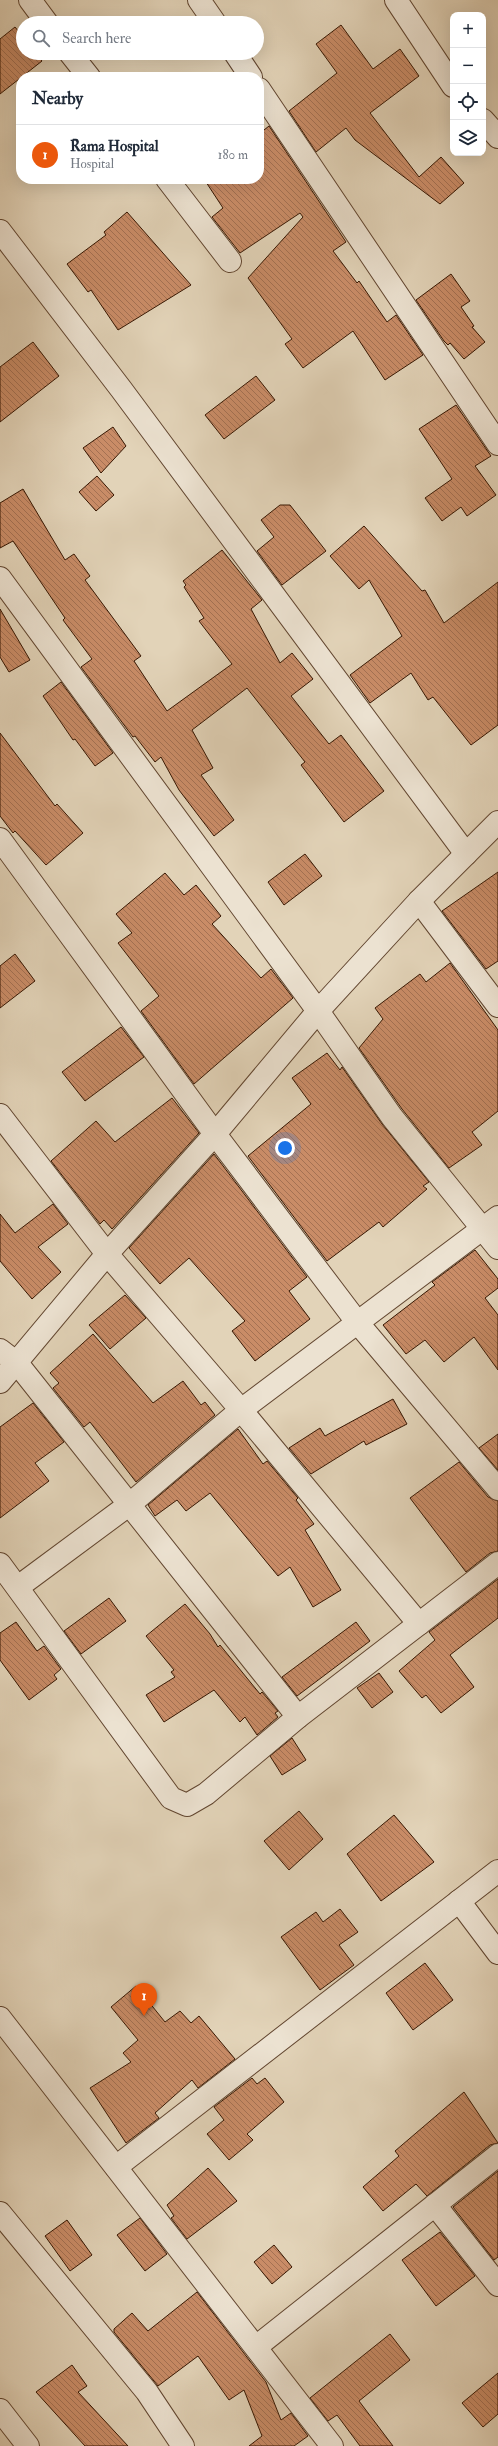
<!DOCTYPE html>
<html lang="en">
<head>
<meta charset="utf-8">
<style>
	:root { --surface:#fff; --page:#f2f2f3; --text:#1f2937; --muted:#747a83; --line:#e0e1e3; --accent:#ea580c }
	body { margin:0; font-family:"IM FELL Double Pica",serif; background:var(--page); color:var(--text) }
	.controls { position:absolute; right:12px; top:12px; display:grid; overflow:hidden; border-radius:8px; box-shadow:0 4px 16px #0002 }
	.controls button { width:36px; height:36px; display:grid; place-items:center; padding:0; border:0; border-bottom:1px solid var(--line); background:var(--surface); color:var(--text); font:20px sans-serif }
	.you { position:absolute; left:285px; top:1148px; width:14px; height:14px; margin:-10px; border:3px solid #fff; border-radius:50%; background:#1a73e8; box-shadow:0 0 0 6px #1a73e833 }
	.badge { display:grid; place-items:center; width:26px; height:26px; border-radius:50%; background:var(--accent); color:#fff; font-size:13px; font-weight:700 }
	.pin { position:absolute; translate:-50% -33px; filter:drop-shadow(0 1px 2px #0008) }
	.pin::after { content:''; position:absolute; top:21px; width:14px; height:12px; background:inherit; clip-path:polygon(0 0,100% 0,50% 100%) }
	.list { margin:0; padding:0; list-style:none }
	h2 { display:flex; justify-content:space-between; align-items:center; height:52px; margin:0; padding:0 16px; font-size:17px }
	h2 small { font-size:13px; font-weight:400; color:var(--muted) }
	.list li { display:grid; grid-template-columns:26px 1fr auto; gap:12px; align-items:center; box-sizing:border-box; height:60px; padding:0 16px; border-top:1px solid var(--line) }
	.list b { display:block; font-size:15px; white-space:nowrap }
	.list p { margin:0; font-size:13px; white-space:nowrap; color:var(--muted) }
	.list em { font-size:13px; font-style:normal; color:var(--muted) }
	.icon { flex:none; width:22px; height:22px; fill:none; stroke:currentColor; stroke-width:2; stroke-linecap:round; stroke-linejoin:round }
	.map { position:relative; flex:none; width:498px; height:2446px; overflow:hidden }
	.search { position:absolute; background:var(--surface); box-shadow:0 4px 16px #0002; left:16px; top:16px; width:248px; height:44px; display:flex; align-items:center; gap:10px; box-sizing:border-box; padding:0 14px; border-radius:22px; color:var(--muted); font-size:15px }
	.panel { position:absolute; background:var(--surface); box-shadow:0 4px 16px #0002; left:16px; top:72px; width:248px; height:112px; border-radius:16px }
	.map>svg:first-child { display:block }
	.building { fill:url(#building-back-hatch); stroke:#371702 }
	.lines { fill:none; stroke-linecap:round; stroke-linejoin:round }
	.minor-casing { stroke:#624630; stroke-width:24 }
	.tertiary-casing { stroke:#624630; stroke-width:24 }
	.minor { stroke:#ece2d1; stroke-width:22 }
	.tertiary { stroke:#ece2d1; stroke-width:22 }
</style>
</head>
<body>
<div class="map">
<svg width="498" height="2446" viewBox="0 0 498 2446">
	<defs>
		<pattern id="building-back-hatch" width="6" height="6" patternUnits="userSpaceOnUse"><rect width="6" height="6" fill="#c98c67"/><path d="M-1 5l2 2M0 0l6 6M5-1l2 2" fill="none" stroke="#a47153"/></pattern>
	</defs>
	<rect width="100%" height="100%" fill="#e2d3b8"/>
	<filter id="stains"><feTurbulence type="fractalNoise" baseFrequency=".005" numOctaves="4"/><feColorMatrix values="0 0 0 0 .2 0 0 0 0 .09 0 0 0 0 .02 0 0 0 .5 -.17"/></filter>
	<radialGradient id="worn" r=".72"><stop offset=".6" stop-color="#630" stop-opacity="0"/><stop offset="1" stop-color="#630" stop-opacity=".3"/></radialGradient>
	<g class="building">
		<polygon points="341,25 373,69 400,49 419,76 370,113 419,177 441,157 464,183 440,204 355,140 346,128 316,152 289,111 337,73 316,44"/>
		<polygon points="15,27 23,37 23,53 35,53 42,61 0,94 0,39"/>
		<polygon points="269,126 346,242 333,251 357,283 359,281 387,322 396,315 423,355 385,380 353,331 303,368 285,344 292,339 248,278 303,217 300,213 240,253 212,217 223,208 204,179 259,179 259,134"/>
		<polygon points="127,212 191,285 118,330 91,290 88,292 67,264 106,235 104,232"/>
		<polygon points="451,274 470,301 461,307 474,326 472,327 485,342 464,359 450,343 448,345 444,341 416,300"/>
		<polygon points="33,342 59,376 0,422 0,367"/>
		<polygon points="256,376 275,400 224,439 205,415"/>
		<polygon points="456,405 491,456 475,466 496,495 467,516 461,507 442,521 425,498 452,479 419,429"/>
		<polygon points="113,427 126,446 101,473 83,448"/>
		<polygon points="97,476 114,495 96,511 79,492"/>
		<polygon points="23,489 65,560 74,554 90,576 85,580 141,656 134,661 167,711 232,664 199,621 204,618 184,587 186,585 183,581 222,550 262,600 251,609 280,663 292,653 313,679 291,696 329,744 341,735 384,791 344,822 301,765 305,762 247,688 192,730 213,768 201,775 234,820 214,836 179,790 161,757 155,762 135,736 133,737 81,667 92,659 63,620 65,618 13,541 0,548 0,503"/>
		<polygon points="280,505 290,505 326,551 282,585 257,551 274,537 261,520"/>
		<polygon points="364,526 422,591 425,590 444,623 498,582 498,725 471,745 433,697 428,700 411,673 370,703 350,675 402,636 369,580 359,589 330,556"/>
		<polygon points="0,609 30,660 9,672 0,657"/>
		<polygon points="61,682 113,753 95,766 75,739 73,740 43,696"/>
		<polygon points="0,733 55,806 57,804 83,833 46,865 15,831 13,833 0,816"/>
		<polygon points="305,854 322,876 284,905 268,882"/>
		<polygon points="498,872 498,961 486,969 442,911"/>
		<polygon points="165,873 184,895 196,885 221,916 212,924 261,978 271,969 293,998 194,1084 141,1011 159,996 118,943 132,933 116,914"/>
		<polygon points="15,954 35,981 0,1008 0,966"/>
		<polygon points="450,963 498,1030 498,1111 472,1132 482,1145 449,1168 402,1109 359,1048 383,1019 375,1008 420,974 426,982"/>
		<polygon points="121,1027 144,1057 85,1101 62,1072"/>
		<polygon points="327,1053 340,1070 342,1067 382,1124 429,1182 423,1186 427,1189 383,1227 379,1222 327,1261 248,1156 311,1104 292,1078"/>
		<polygon points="172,1098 199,1133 112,1229 104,1220 100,1224 51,1161 96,1121 115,1142"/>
		<polygon points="214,1154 307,1277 289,1291 310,1319 255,1361 232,1331 245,1321 189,1258 160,1284 129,1248"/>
		<polygon points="53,1204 68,1224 38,1247 61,1272 32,1299 0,1261 0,1214 15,1233"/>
		<polygon points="475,1250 498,1279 498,1288 485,1298 498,1315 498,1370 474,1337 444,1362 425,1340 406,1354 383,1325 435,1285 432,1282"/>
		<polygon points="125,1295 146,1318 110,1349 89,1325"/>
		<polygon points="93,1334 153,1403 183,1381 201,1405 205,1402 215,1415 136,1482 90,1422 84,1427 53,1388 59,1383 50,1373"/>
		<polygon points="393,1399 407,1424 366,1445 364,1441 311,1474 289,1448 320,1428 325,1436"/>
		<polygon points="33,1403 64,1442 35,1463 49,1481 0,1518 0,1427"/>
		<polygon points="238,1429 263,1464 267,1461 298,1498 296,1500 314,1524 305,1530 341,1590 313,1607 290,1567 278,1576 210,1493 186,1511 177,1500 155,1516 148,1505"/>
		<polygon points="498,1434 498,1470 479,1448"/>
		<polygon points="459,1462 488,1497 498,1501 498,1551 490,1553 466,1572 410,1498"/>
		<polygon points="498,1579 498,1618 450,1655 474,1687 441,1713 426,1695 422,1698 399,1671 435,1640 429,1632"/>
		<polygon points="109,1598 126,1621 81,1654 64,1631"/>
		<polygon points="185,1604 210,1634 218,1647 220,1645 260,1694 262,1692 278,1711 275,1713 278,1717 257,1735 245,1717 240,1722 214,1690 164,1722 146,1695 175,1677 171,1672 174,1670 146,1636"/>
		<polygon points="16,1622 37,1651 44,1646 61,1669 54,1675 57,1679 29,1700 0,1660 0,1633"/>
		<polygon points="356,1622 370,1641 297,1696 282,1677"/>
		<polygon points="379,1673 393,1692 372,1708 357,1688"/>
		<polygon points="292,1738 306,1760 282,1775 270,1756"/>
		<polygon points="299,1811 323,1839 289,1870 264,1841"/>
		<polygon points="394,1815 434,1862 381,1901 347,1854"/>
		<polygon points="340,1909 358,1932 339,1945 354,1965 320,1990 281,1937 316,1912 323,1922"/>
		<polygon points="425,1963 453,2000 413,2030 386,1993"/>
		<polygon points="136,1986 165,2022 180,2011 191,2023 199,2016 235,2059 198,2088 192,2080 155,2113 159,2118 126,2143 90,2088 131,2062 123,2053 138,2040 111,2007"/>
		<polygon points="252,2078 257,2084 265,2078 284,2102 247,2134 253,2140 229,2160 207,2134 224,2120 214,2107"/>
		<polygon points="464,2092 498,2143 490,2145 427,2196 416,2184 383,2211 363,2187 399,2156 395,2151"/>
		<polygon points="208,2168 237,2201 187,2239 171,2218 174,2216 167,2205"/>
		<polygon points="498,2171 498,2257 494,2260 453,2207"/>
		<polygon points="140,2218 167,2254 145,2271 117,2235"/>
		<polygon points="67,2220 92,2255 70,2271 45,2236"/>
		<polygon points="440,2232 475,2276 436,2306 402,2260"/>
		<polygon points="274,2245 292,2267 272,2284 254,2262"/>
		<polygon points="197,2292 266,2382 281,2420 291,2413 308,2436 294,2446 249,2446 262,2436 244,2390 229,2400 198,2356 158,2386 114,2332 114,2329 132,2313 148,2331"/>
		<polygon points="390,2334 410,2360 359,2401 393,2446 360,2446 337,2415 328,2421 310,2398"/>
		<polygon points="72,2365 87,2386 78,2392 128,2446 85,2446 36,2392"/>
		<polygon points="498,2373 498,2414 483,2427 462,2403"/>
	</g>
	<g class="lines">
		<defs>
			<g id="minor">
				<polyline points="30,0 47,23"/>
				<polyline points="199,0 215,23"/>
				<polyline points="396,0 453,86"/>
				<polyline points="70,53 89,77"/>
				<polyline points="235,53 251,77"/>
				<polyline points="259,89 498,444"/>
				<polyline points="483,120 498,137"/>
				<polyline points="167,179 230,261"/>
				<polyline points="0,231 121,389 466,854"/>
				<polyline points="0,578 318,1011 392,1117 498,1248"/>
				<polyline points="0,839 215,1134 357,1322 498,1489"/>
				<polyline points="419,901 498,1006"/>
				<polyline points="0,1115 107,1254 241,1410 419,1624"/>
				<polyline points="0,1350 17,1363 298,1717"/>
				<polyline points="0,1564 171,1798 187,1805 206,1794 298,1717 498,1563"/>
				<polyline points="18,1587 130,1504 241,1410 498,1217"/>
				<polyline points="459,1901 498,1953"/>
				<polyline points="0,2018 332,2446"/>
				<polyline points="116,2167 498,1871"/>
				<polyline points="435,2205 498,2285"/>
				<polyline points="0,2213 147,2392 183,2446"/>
				<polyline points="256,2347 498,2155"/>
				<polyline points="0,2410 28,2446"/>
			</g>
			<polyline id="tertiary" points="0,1382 107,1254 215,1134 318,1011 419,901 498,822"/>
		</defs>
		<use href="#minor" class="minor-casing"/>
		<use href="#tertiary" class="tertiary-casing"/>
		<use href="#minor" class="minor"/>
		<use href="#tertiary" class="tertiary"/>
	</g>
	<rect width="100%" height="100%" filter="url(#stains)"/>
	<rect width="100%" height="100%" fill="url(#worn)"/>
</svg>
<div class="controls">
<button>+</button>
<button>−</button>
<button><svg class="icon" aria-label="locate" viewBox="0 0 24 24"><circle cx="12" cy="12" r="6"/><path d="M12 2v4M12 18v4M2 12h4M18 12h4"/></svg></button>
<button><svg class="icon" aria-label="layers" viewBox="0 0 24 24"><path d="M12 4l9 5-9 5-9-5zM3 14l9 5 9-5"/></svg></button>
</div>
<div class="you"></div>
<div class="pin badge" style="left:144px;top:2016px">1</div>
<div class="search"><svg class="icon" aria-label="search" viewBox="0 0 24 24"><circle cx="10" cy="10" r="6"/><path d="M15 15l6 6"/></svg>Search here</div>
<section class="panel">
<h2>Nearby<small></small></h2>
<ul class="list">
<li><span class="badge">1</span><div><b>Rama Hospital</b><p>Hospital</p></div><em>180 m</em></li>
</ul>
</section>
</div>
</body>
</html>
